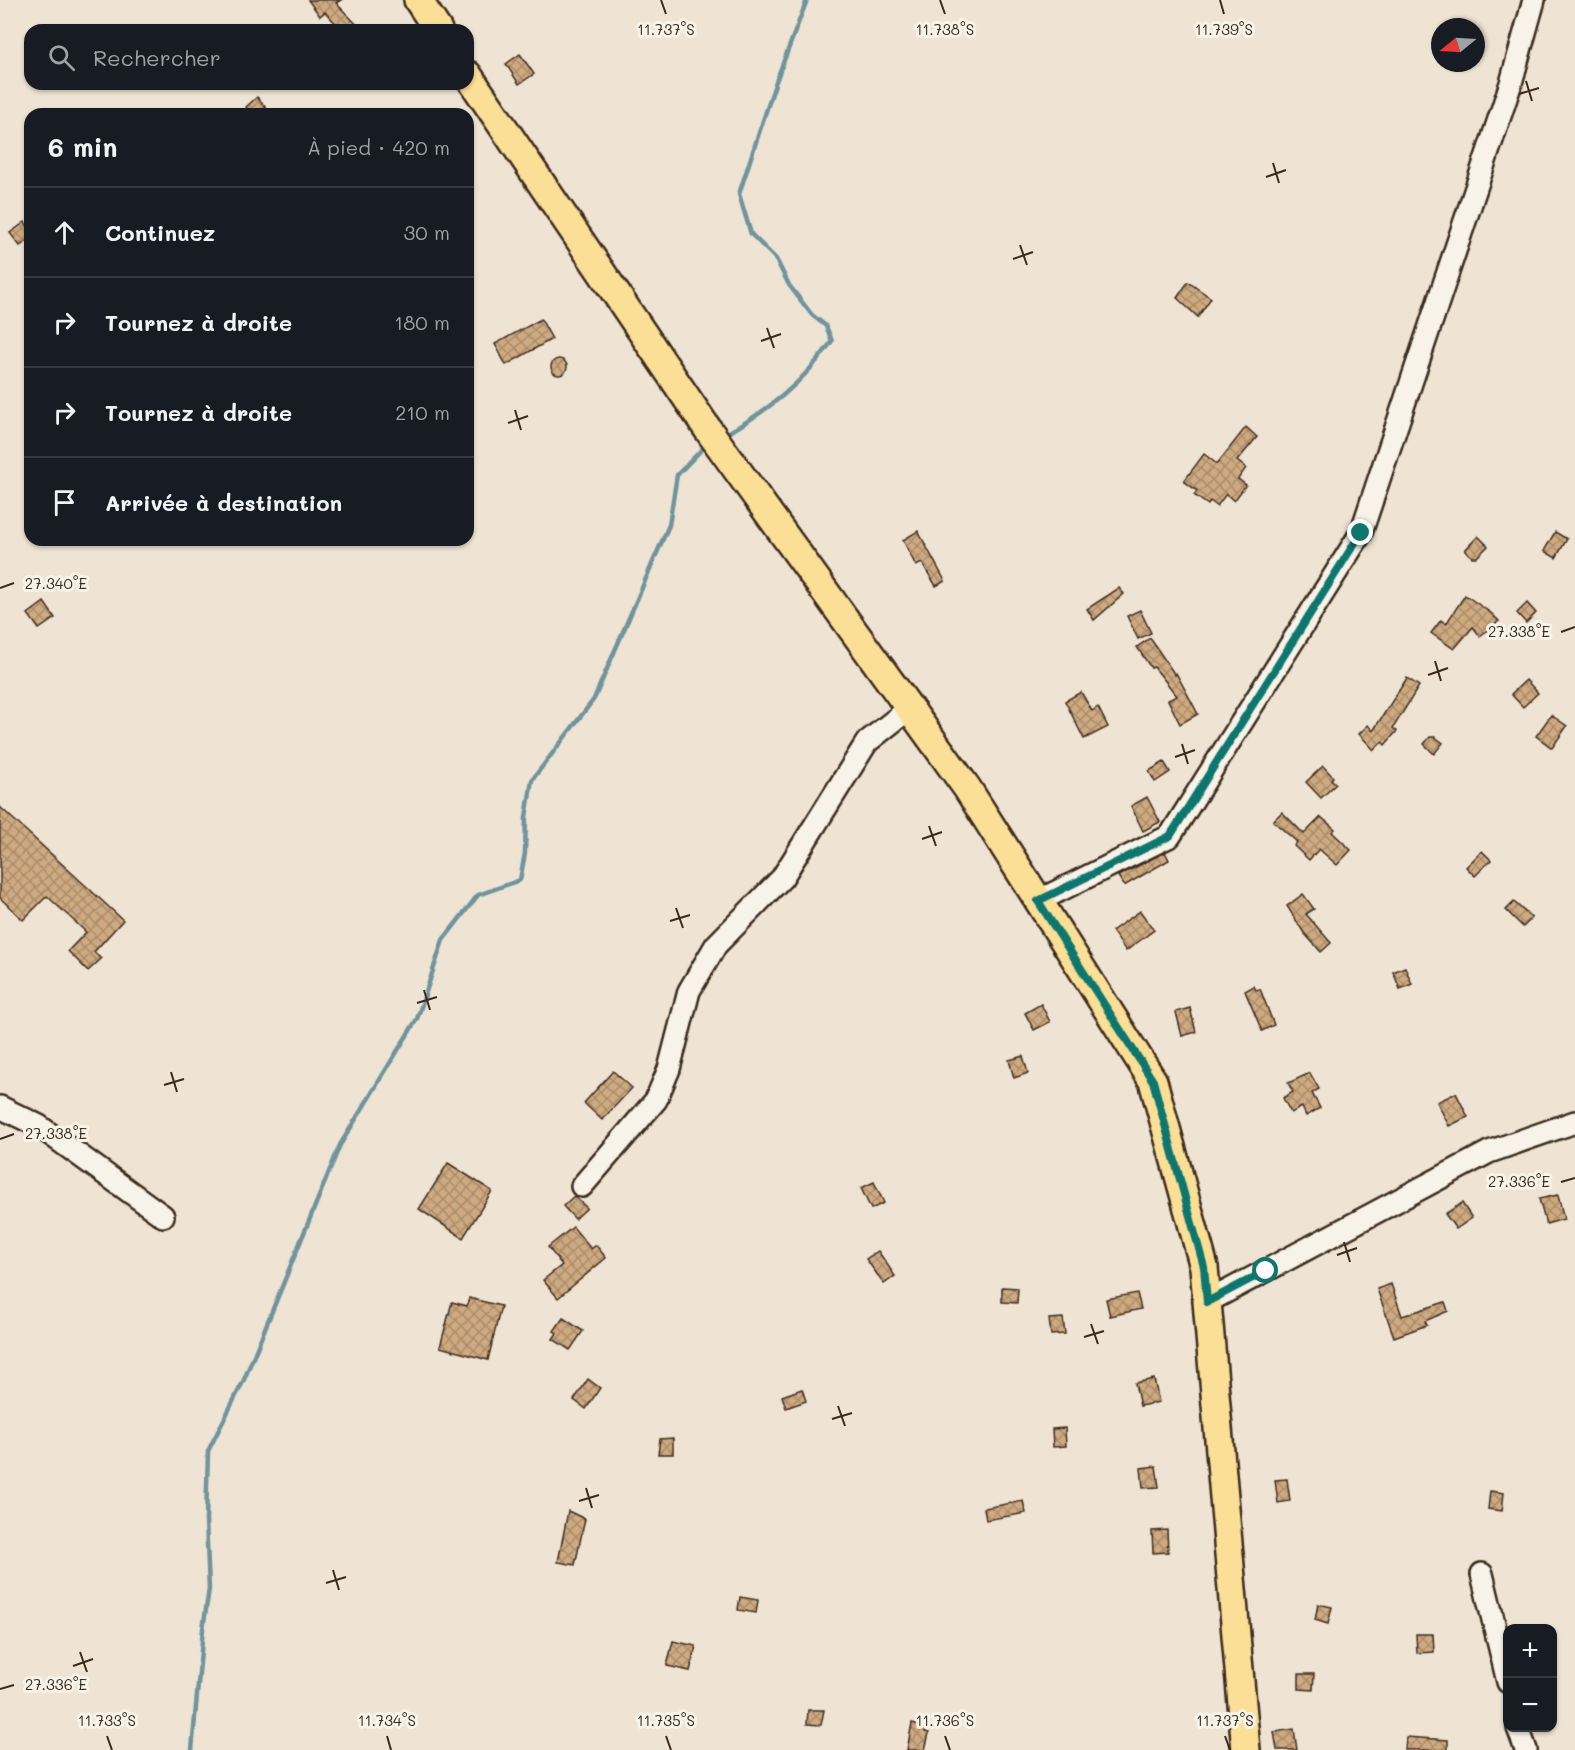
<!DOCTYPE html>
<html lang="fr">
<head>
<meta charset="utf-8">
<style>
	:root { --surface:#171b24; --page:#20242c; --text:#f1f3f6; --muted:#9ea1a6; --line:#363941 }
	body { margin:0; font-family:Mali,sans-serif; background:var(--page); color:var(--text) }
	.controls { position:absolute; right:18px; bottom:18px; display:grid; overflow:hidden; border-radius:12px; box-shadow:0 2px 4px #0004 }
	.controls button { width:54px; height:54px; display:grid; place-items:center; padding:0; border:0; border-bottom:2px solid var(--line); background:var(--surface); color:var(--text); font:30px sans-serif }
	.compass { position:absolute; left:1431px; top:18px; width:54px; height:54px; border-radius:50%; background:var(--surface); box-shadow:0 2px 4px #0004; rotate:252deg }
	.stop { position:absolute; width:18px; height:18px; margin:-14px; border:4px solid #0f766e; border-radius:50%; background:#fff }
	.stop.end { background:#0f766e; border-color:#fff; box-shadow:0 2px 6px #0008 }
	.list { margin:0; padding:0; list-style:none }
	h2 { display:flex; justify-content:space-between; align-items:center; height:78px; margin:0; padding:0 24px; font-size:26px }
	h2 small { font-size:20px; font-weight:400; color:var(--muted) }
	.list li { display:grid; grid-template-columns:39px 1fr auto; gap:18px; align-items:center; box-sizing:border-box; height:90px; padding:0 24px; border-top:2px solid var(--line) }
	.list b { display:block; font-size:22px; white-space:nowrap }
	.list em { font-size:20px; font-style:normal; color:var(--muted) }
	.icon { flex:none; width:33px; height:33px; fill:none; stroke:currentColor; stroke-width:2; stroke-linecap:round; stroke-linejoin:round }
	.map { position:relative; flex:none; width:1575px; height:1750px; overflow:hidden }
	.search { position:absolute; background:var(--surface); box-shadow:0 2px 4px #0004; left:24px; top:24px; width:450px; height:66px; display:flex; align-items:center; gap:15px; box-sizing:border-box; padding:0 21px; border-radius:18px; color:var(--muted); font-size:22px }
	.panel { position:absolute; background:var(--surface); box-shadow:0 2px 4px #0004; left:24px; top:108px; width:450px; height:438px; border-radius:18px }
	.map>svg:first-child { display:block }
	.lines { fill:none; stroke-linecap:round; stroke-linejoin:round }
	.stream { stroke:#6f939e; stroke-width:4.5 }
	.building { fill:url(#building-cross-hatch); stroke:#3b2a1e; stroke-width:1.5 }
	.minor-casing { stroke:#3b2a1e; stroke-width:26 }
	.major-casing { stroke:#3b2a1e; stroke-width:32 }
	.minor { stroke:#f7f3e8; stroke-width:21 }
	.major { stroke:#fbdf96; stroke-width:27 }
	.route { stroke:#0f766e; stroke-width:8 }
	.ticks { fill:none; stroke:#3b2a1e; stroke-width:2 }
	.ticks-label { font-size:15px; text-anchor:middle; fill:#3b2a1e; stroke:#f7f3e8; stroke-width:6; stroke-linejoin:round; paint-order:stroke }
</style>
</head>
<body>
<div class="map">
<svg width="1575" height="1750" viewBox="0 0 1575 1750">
	<defs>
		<pattern id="building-cross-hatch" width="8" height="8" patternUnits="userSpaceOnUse" patternTransform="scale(1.5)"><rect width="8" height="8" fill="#cfaa81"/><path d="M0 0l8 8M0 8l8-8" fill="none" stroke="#a98b69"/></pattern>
	</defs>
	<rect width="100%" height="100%" fill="#efe4d3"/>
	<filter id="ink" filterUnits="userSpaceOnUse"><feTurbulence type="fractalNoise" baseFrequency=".0167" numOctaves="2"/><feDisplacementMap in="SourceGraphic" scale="12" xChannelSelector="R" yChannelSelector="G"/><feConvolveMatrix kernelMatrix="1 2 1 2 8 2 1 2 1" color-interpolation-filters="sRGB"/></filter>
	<g filter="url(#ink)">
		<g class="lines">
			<g class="stream">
				<path d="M 722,436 C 767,412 803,383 832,341 L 826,326 L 812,315 L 789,285 L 776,259 L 751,234 L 739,194 L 775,84 L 807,0"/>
				<polyline points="192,1750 203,1629 209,1589 206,1520 208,1451 243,1382 340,1145 417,1019 443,940 478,895 520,880 525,853 526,817 532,780 594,699 669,525 677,475 707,444"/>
			</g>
		</g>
		<g class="building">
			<polygon points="308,0 341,0 336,3 362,30 342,30 325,12 320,16"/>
			<polygon points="520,54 534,74 519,84 506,64"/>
			<polygon points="257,97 271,114 253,114 246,107"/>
			<polygon points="25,222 30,229 30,239 20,246 10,233"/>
			<polygon points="1188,282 1211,298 1198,317 1177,298"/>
			<polygon points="541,319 552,339 506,365 495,344"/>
			<circle cx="559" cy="367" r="8"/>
			<polygon points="1246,427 1257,437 1237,461 1246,468 1238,479 1246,485 1234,501 1226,494 1217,506 1210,501 1208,505 1194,495 1197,491 1184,481 1204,454 1217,464"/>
			<polygon points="918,531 945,581 936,586 922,563 916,566 903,540"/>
			<polygon points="1555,532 1567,539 1556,558 1544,551"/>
			<polygon points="1478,536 1488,546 1477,557 1472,557 1465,550"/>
			<polygon points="1119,588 1124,594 1094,620 1087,609"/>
			<polygon points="1465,595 1491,613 1499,621 1480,636 1473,627 1454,649 1431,633 1441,620 1446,624"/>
			<polygon points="44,602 55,618 39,629 28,614"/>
			<polygon points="1527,603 1536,613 1526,623 1517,613"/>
			<polygon points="1140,610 1151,633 1138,639 1127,616"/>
			<polygon points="1150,638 1175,675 1176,673 1198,714 1180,724 1168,700 1177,696 1154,667 1151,668 1137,647"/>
			<polygon points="1407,678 1419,686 1393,728 1397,731 1385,745 1382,742 1374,750 1359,734 1368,725 1373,731"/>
			<polygon points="1526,680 1538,693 1523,707 1511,694"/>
			<polygon points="1081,692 1092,711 1098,707 1108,727 1084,739 1065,701"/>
			<polygon points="1551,715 1567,726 1552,748 1536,736"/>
			<polygon points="1430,737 1435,737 1443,743 1434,754 1424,744"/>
			<polygon points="1164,762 1170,772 1155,782 1149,771"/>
			<polygon points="1323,766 1333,777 1331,779 1336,784 1321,798 1306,782"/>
			<polygon points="1147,797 1160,822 1143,831 1131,806"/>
			<polygon points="0,807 123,920 94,952 101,959 88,971 68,951 86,932 47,896 23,920 0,898"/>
			<polygon points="1282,812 1304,834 1321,817 1335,829 1332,832 1351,850 1337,865 1319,849 1309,860 1294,846 1297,842 1273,821"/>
			<polygon points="1482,851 1491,860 1475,876 1466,867"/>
			<polygon points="1165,852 1169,860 1124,886 1118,876"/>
			<polygon points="1303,894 1314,909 1306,914 1331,943 1321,952 1304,933 1287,906"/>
			<polygon points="1514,902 1532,918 1523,927 1506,910"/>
			<polygon points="1140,911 1154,930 1126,951 1112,931"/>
			<polygon points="1405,967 1412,984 1400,989 1393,972"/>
			<polygon points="1254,986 1256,990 1260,989 1274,1025 1262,1031 1245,991"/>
			<polygon points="1041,1004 1050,1022 1034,1030 1025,1013"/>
			<polygon points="1190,1008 1196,1032 1182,1036 1176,1012"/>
			<polygon points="1023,1056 1028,1073 1014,1078 1009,1060"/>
			<polygon points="613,1071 632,1088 602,1120 584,1103"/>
			<polygon points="1310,1073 1319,1089 1312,1093 1320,1108 1306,1116 1302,1107 1291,1113 1283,1098 1293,1092 1288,1083"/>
			<polygon points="1456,1093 1468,1117 1449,1126 1437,1102"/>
			<polygon points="448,1163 492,1191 463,1238 419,1209"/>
			<polygon points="874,1182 884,1203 871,1209 861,1188"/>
			<polygon points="1558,1195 1564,1219 1546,1224 1539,1199"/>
			<polygon points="574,1196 587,1208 575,1219 563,1206"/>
			<polygon points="1462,1203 1472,1218 1456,1229 1445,1214"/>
			<polygon points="573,1227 591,1249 596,1245 606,1258 558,1298 543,1280 562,1265 548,1247"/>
			<polygon points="878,1251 895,1276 884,1284 866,1259"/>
			<polygon points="1391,1284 1402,1316 1445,1302 1448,1311 1425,1321 1427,1325 1394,1337 1377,1289"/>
			<polygon points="1002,1287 1018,1288 1017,1303 1002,1302"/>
			<polygon points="1137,1293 1141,1309 1110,1316 1106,1299"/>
			<polygon points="469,1298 501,1306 488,1360 440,1347 452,1302 467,1306"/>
			<polygon points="563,1318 583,1331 570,1350 553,1339 557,1333 554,1331"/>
			<polygon points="1063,1318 1065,1334 1051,1335 1049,1319"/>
			<polygon points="588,1379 600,1388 586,1409 574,1400"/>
			<polygon points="1154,1379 1159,1402 1140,1406 1135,1383"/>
			<polygon points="802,1389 806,1401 786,1408 782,1396"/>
			<polygon points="1065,1428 1066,1446 1053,1447 1052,1429"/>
			<polygon points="673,1438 673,1454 658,1454 660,1439"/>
			<polygon points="1156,1466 1159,1487 1143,1488 1141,1468"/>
			<polygon points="1287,1479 1290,1501 1278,1503 1275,1480"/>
			<polygon points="1490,1491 1504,1493 1502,1511 1488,1509"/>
			<polygon points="1023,1501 1026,1513 986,1520 984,1508"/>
			<polygon points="568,1511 585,1519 575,1565 558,1562"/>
			<polygon points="1167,1530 1168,1552 1153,1553 1152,1531"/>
			<polygon points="740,1597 758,1600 756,1613 738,1610"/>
			<polygon points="1318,1604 1332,1607 1328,1624 1315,1620"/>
			<polygon points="1416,1634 1433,1634 1434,1652 1417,1653"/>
			<polygon points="673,1641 696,1646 690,1671 667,1666"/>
			<polygon points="1299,1674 1314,1674 1313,1690 1299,1689"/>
			<polygon points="808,1710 824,1710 821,1725 807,1724"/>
			<polygon points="912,1723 927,1726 925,1732 929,1733 925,1750 907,1750"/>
			<polygon points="1294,1729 1297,1750 1277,1750 1274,1732"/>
			<polygon points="1406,1737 1448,1740 1448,1750 1405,1750"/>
		</g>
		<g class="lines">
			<defs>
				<g id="minor">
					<polyline points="1038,901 1170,836 1361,533 1511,83 1534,0"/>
					<polyline points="0,1107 39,1126 163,1216"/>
					<polyline points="582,1186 656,1100 669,1069 689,991 716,945 782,878 867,742 910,708"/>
					<polyline points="1207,1302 1489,1152 1575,1122"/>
					<polyline points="1482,1574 1508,1682"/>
					<polyline points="1518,1728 1526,1750"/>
				</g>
				<g id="major">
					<polyline points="418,0 438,30"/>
					<polyline points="468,75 709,431 967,788 1153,1081 1204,1267 1246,1750"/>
				</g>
			</defs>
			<use href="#minor" class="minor-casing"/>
			<use href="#major" class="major-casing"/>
			<use href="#minor" class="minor"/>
			<use href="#major" class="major"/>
		</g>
	</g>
	<g class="lines" filter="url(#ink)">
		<polyline class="route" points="1266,1271 1207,1302 1204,1267 1153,1081 1038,901 1170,836 1361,533"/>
	</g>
	<path class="ticks" d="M 661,0 L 666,14M 940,0 L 945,14M 1220,0 L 1224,14M 1526,81 L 1532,101M 1519,94 L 1539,88M 1273,163 L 1279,183M 1266,177 L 1286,170M 1020,245 L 1027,265M 1013,259 L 1033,252M 767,328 L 774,348M 761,341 L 781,334M 515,410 L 521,430M 508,423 L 528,416M 0,588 L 14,583M 1561,632 L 1575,627M 1435,661 L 1441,681M 1428,675 L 1448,668M 1182,744 L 1188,764M 1175,757 L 1195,750M 929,826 L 936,846M 922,839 L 942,832M 676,908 L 683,928M 670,921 L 690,915M 424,990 L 430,1010M 417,1003 L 437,997M 171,1072 L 177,1092M 164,1085 L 184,1079M 0,1139 L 14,1134M 1561,1182 L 1575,1178M 1344,1242 L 1350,1262M 1337,1255 L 1357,1248M 1091,1324 L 1098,1344M 1084,1337 L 1104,1331M 838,1406 L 845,1426M 832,1419 L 852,1413M 586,1488 L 592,1508M 579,1501 L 599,1495M 333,1570 L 339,1590M 326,1583 L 346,1577M 80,1652 L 87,1672M 73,1666 L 93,1659M 0,1689 L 14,1685M 107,1736 L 112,1750M 387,1736 L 391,1750M 666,1736 L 671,1750M 945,1736 L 950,1750M 1225,1736 L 1230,1750"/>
	<g class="ticks-label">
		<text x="666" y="35">11.737°S</text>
		<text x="945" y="35">11.738°S</text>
		<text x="1224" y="35">11.739°S</text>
		<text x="56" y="589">27.340°E</text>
		<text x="1519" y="637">27.338°E</text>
		<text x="56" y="1139">27.338°E</text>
		<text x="1519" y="1187">27.336°E</text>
		<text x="56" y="1690">27.336°E</text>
		<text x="107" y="1726">11.733°S</text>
		<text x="387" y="1726">11.734°S</text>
		<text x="666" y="1726">11.735°S</text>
		<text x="945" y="1726">11.736°S</text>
		<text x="1225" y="1726">11.737°S</text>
	</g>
</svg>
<div class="controls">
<button>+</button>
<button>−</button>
</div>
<svg class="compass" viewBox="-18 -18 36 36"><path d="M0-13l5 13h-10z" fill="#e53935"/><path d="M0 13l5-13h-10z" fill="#9ea1a6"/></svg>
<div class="stop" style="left:1266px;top:1271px"></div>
<div class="stop end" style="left:1361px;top:533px"></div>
<div class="search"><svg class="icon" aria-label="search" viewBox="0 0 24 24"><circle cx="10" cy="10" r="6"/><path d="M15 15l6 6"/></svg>Rechercher</div>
<section class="panel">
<h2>6 min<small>À pied · 420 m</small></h2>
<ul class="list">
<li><svg class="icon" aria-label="ahead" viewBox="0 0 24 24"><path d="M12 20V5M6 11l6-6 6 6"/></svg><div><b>Continuez</b></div><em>30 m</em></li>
<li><svg class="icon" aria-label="right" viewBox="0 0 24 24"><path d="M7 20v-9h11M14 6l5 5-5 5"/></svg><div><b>Tournez à droite</b></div><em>180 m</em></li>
<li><svg class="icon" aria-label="right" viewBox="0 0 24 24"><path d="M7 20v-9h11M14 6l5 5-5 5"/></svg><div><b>Tournez à droite</b></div><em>210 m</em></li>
<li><svg class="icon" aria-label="arrive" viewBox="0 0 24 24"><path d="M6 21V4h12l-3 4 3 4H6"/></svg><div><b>Arrivée à destination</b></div></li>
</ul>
</section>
</div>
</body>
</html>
